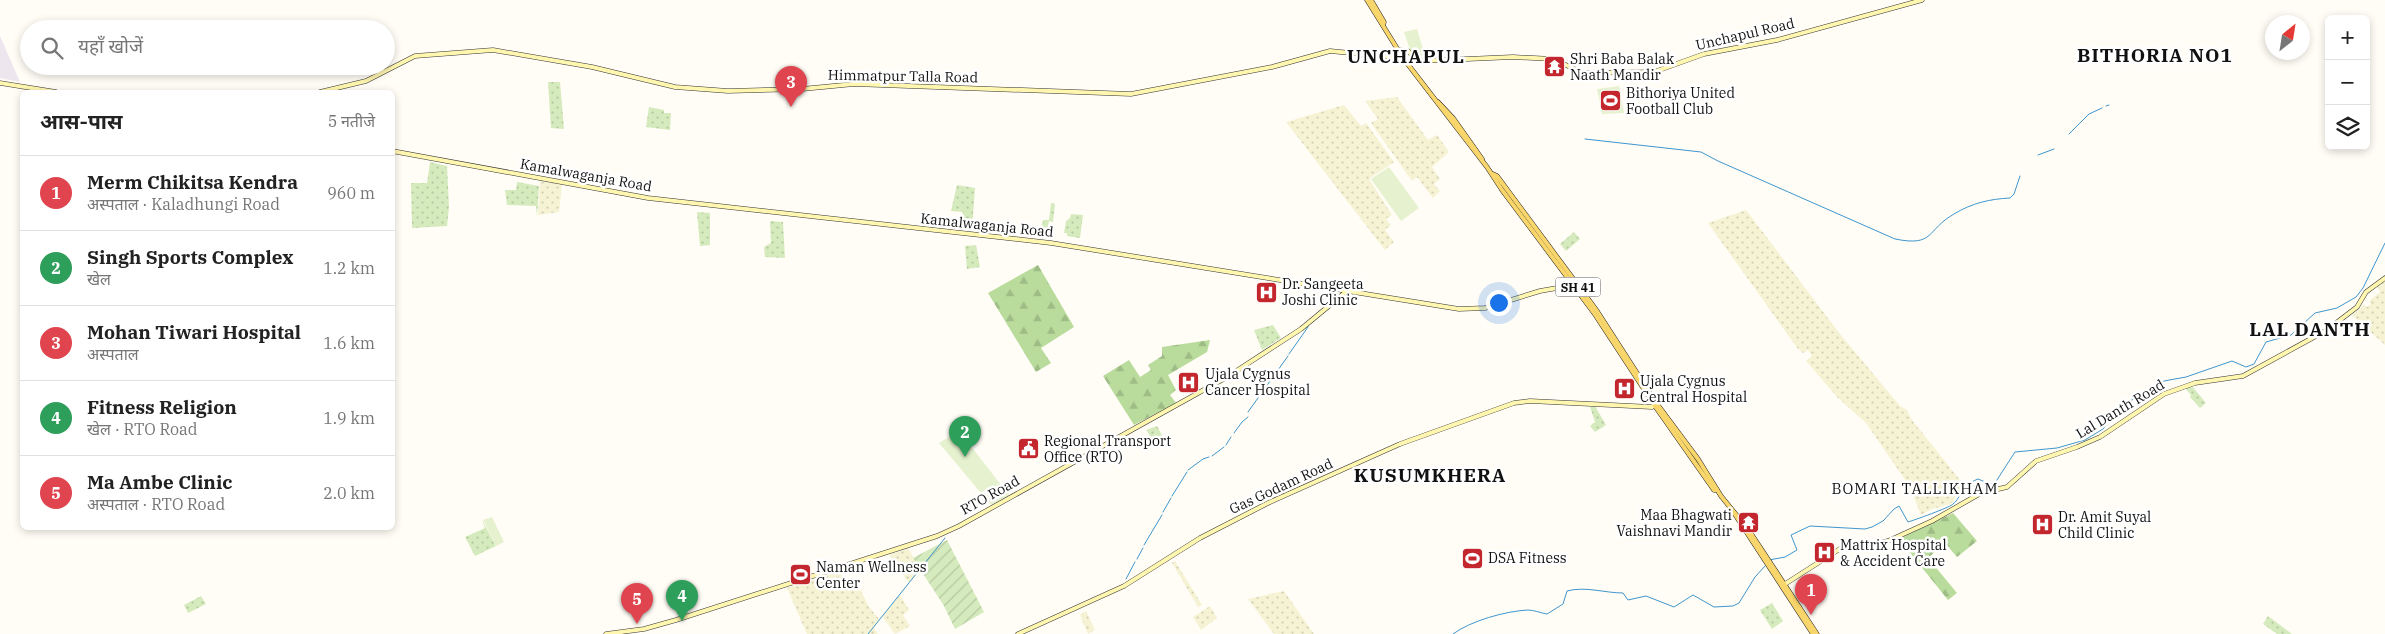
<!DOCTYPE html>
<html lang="hi">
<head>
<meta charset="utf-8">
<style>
	:root { --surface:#fff; --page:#f6f6f6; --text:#222; --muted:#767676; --line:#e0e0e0; --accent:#db2777 }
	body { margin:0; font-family:"IBM Plex Serif","Noto Sans Devanagari",serif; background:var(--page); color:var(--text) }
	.controls { position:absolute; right:15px; top:15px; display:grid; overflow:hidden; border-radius:8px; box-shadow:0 2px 8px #0003 }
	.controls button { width:45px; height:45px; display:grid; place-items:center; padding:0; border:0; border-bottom:1px solid var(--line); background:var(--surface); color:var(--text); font:25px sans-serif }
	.compass { position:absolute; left:2265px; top:15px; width:45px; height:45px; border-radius:50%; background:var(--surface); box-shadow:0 2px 8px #0003; rotate:30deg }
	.you { position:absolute; left:1498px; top:302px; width:18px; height:18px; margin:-12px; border:4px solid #fff; border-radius:50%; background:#1a73e8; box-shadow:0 0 0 8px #1a73e833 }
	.badge { display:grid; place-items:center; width:32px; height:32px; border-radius:50%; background:var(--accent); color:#fff; font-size:16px; font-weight:700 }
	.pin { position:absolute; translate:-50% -41px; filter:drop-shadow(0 1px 2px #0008) }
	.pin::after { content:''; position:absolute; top:26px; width:18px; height:15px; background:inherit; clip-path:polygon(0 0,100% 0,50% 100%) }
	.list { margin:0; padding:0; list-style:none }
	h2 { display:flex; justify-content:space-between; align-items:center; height:65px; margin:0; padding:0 20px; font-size:21px }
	h2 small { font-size:16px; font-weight:400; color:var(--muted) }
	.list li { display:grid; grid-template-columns:32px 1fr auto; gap:15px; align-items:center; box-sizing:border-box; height:75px; padding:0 20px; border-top:1px solid var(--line) }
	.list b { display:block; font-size:19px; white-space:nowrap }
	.list p { margin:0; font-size:16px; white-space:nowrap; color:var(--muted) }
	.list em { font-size:16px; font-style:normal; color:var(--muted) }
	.icon { flex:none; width:28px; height:28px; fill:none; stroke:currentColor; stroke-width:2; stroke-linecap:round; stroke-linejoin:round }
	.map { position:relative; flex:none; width:2385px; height:634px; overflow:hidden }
	.search { position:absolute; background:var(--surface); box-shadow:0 2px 8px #0003; left:20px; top:20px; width:375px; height:55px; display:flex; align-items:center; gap:12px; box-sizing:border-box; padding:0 18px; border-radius:28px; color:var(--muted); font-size:19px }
	.panel { position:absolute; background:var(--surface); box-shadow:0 2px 8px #0003; left:20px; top:90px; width:375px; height:440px; border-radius:8px }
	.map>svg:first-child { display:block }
	.industrial { fill:#eee6ef }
	.farmland { fill:url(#farmland-dots) }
	.grass { fill:url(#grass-dots) }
	.forest { fill:url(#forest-firs) }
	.garden { fill:url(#garden-furrows) }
	.pitch { fill:#e6f2cf }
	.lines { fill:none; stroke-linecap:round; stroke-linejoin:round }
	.stream { stroke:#3f96cf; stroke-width:1 }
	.secondary-casing { stroke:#333; stroke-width:5 }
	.primary-casing { stroke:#222; stroke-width:5 }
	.secondary { stroke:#fff6b0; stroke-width:4 }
	.primary { stroke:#f9d66b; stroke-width:4 }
	.labels { text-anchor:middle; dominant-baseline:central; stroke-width:5; stroke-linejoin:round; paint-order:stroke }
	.shield { fill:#fff; stroke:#585858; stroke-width:1 }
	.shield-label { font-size:12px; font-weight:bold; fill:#111 }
	.street-label { font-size:14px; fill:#111; stroke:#fff }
	.poi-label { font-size:14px; fill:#111; stroke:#fff; text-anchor:start }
	.neighbourhood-label { font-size:15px; letter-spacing:1px; fill:#111; stroke:#fff }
	.district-label { font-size:19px; font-weight:bold; letter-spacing:1px; fill:#111; stroke:#fff }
</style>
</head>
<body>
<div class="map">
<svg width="2385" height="634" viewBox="0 0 2385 634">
	<defs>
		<pattern id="farmland-dots" width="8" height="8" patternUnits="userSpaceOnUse" patternTransform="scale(1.25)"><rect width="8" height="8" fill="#f6f3d4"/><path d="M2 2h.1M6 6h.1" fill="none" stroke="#d2cfb5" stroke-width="1.8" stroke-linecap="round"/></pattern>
		<pattern id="grass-dots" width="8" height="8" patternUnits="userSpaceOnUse" patternTransform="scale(1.25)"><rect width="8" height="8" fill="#d5ebbd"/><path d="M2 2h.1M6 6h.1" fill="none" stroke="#b6c8a1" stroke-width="1.8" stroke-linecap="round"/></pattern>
		<pattern id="forest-firs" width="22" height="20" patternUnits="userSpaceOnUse" patternTransform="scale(1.25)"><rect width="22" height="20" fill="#b9dc9c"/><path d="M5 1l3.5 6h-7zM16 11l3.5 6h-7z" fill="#9ebc85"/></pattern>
		<pattern id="garden-furrows" width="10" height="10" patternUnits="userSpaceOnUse" patternTransform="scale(1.25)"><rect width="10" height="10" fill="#d5ebbd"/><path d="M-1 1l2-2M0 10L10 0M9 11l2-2" fill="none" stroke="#b6c8a1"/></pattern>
	</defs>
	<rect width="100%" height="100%" fill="#fffdf5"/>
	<polygon class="industrial" points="0,36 20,82 0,78"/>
	<g class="farmland">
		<polygon points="1397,97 1428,140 1437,135 1449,152 1432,167 1440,179 1434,184 1440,191 1433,198 1417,177 1412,181 1371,123 1378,119 1365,101"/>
		<polygon points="1344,105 1361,126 1366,123 1394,162 1369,179 1392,215 1386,219 1391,225 1385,230 1394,242 1385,250 1286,122"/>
		<polygon points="540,181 562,184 559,212 538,215"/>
		<polygon points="1746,210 1840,334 1900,406 1907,410 1912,420 1964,485 1951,504 1932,509 1921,515 1910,487 1866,423 1838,398 1806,361 1812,356 1808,350 1803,353 1798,349 1708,223"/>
		<polygon points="2385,280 2385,345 2352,315 2364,305 2367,307 2371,304 2369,301 2380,292 2377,286"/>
		<polygon points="908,548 921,570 909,583 889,555"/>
		<polygon points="1175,561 1202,605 1198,607 1172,563"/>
		<polygon points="840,571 848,591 859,587 869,607 880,620 873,627 878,634 807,634 787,588"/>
		<polygon points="1284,591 1314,634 1274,634 1248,599"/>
		<polygon points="900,595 909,610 903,615 910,626 895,634 882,616"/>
		<polygon points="1210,606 1217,618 1201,630 1193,617"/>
		<polygon points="1086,611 1095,630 1088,634 1080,615"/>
	</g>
	<g class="grass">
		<polygon points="548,82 560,82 564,129 551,128"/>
		<polygon points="649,107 664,110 664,113 671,113 670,130 646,127"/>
		<polygon points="430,162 447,166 449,207 447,226 412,228 411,183 427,183"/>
		<polygon points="517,182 539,186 537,217 536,206 507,205 505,190 516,190"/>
		<polygon points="957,185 975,188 972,229 961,228 963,212 951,211"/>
		<polygon points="1051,203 1055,204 1053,222 1049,221 1046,234 1041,233 1043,220 1049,220"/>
		<polygon points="697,212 710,213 710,245 700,246"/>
		<polygon points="1071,214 1083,215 1080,238 1067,236 1067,233 1064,233 1066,221 1070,218"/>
		<polygon points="770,221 783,222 785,258 765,257 764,247 771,243"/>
		<polygon points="1574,232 1580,239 1566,251 1560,244"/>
		<polygon points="976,245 980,267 967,269 965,246"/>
		<polygon points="1273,325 1281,338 1262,350 1254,330"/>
		<polygon points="2192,386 2206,403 2200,408 2190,397 2191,395 2185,388"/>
		<polygon points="1595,406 1606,425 1595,432 1590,426 1595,422 1590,407"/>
		<polygon points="1157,426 1165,441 1157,446 1146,430"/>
		<polygon points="482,520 496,546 475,556 465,537 485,528"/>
		<polygon points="201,596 206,604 188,613 184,605"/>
		<polygon points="1772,603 1783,621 1772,629 1760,610"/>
		<polygon points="2268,616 2292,634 2277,634 2263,624"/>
	</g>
	<g class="forest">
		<polygon points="1038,265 1074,327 1041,348 1051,363 1036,372 988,293"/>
		<polygon points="1210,340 1207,352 1168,375 1176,390 1170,395 1176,403 1134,425 1103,376 1129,360 1140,377 1151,370 1148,365 1162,356 1162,347"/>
		<polygon points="1953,513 1977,541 1957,557 1945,543 1928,558 1957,593 1948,600 1899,539"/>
	</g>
	<polygon class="garden" points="947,540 984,612 955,629 944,606 913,558"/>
	<g class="pitch">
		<polygon points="1417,29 1426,59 1417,58 1410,50 1404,32"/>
		<polygon points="1619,86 1624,113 1602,114 1597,89"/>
		<polygon points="1389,167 1419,208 1401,221 1371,179"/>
		<polygon points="959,431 1009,495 991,505 984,496 991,490 989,487 981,493 939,443"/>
		<polygon points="492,517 504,542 496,546 483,520"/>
	</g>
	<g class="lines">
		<g class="stream">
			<polyline points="2106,106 2109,105"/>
			<polyline points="2069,134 2089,114 2102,108"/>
			<path d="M 1585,139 L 1701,152 L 1718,161 L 1895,239 C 1935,247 1926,230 1954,214 C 1972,203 1990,199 2010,198 L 2014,194 L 2020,176"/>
			<polyline points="2038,155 2054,149"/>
			<polyline points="1289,354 1308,327"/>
			<polyline points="1248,412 1288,356"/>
			<polyline points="1234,433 1242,422 1248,417"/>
			<polyline points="1226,445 1231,437"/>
			<polyline points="1212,456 1224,447"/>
			<polyline points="1188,470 1203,459 1209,457"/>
			<polyline points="1172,496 1187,472"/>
			<polyline points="1163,512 1171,498"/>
			<polyline points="1144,545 1162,515"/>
			<polyline points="1137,559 1143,548"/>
			<path d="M 1769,560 L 1785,557 L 1797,550 L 1791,535 L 1810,526 L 1865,529 L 1872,527 L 1883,521 L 1894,509 L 1899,506 L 1908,522 C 1912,521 1951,507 1953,504 C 1963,496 1958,487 1978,479 L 1990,484 L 1995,483 L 2015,452 L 2057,448 L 2085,440 L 2103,429 L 2120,407 L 2164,381 L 2186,377 L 2232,361 L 2246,367 L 2254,364 L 2266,342 L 2291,335 L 2315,313 L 2337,308 L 2356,297 L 2363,288 L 2385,243"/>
			<polyline points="1126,579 1135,562"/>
			<polyline points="868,634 945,538"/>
			<path d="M 1453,634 C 1470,621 1506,611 1528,610 C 1534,610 1541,613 1547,614 L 1563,604 L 1567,591 C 1585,586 1605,593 1623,593 L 1628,600 L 1646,596 L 1674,607 L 1693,595 L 1714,607 L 1733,606 L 1739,603 L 1755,577 L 1765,566"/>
		</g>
		<defs>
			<g id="secondary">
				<polyline points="1398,50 1408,51 1416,59 1421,61 1513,57 1553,59 1583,73 1654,72 1704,54 1777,40 1922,0"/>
				<polyline points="0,83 56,92"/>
				<polyline points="320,92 366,81 415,56 493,50 592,67 675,87 728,91 802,89 854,84 1131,94 1272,67 1330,51 1403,58"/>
				<polyline points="392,151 648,198 1051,243 1459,309 1485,308 1540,291 1574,285"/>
				<polyline points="1782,586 1849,543 1875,544 1888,541 1932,521 1981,493 2007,487 2036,461 2077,447 2100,437 2164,394 2195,383 2243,376 2327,330 2357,307 2366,292 2385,278"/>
				<polyline points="606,634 644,629 676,620 937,536 959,526 1227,377 1301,329 1347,291"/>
				<polyline points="1018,634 1124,586 1200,538 1268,503 1400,444 1514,403 1530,401 1652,407 1657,404"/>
			</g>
			<g id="primary">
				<polyline points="1367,0 1403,58 1487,167 1502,190 1594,313 1655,406 1714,490 1717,490"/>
				<polyline points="1371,0 1384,22 1383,25"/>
				<polyline points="1438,102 1453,118 1482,159"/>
				<polyline points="1493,174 1497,176 1597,311 1657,404 1698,459 1721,496 1750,532 1817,634"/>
				<polyline points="1734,513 1813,634"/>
			</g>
		</defs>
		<use href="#secondary" class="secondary-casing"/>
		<use href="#primary" class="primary-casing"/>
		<use href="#secondary" class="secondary"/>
		<use href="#primary" class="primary"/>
	</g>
	<defs>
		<symbol id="temple-square" viewBox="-11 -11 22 22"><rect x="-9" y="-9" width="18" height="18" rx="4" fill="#c4262e" stroke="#fff"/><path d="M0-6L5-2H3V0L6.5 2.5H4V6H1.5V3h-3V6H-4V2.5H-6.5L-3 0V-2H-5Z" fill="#fff"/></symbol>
		<symbol id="stadium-square" viewBox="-11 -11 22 22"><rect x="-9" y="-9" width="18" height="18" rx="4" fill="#c4262e" stroke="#fff"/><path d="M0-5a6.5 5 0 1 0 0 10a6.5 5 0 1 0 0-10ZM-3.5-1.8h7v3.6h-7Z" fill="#fff"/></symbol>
		<symbol id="hospital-square" viewBox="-11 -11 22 22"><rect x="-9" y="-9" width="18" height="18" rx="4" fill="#c4262e" stroke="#fff"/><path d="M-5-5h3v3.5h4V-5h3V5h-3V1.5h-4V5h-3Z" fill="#fff"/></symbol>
		<symbol id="civic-square" viewBox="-11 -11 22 22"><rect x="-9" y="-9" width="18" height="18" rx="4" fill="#c4262e" stroke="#fff"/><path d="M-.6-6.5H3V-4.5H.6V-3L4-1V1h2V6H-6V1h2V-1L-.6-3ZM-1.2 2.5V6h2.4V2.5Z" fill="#fff"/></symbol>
	</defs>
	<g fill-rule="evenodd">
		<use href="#temple-square" x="1542" y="54" width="25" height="25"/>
		<use href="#stadium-square" x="1598" y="88" width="25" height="25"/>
		<use href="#hospital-square" x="1254" y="280" width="25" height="25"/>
		<use href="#hospital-square" x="1176" y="370" width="25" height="25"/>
		<use href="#hospital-square" x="1612" y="376" width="25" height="25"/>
		<use href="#civic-square" x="1016" y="436" width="25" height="25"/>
		<use href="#temple-square" x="1736" y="510" width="25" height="25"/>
		<use href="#hospital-square" x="2030" y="512" width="25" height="25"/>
		<use href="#hospital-square" x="1812" y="540" width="25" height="25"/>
		<use href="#stadium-square" x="1460" y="546" width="25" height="25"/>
		<use href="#stadium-square" x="788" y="562" width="25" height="25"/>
	</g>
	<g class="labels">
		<rect class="shield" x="1555.5" y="277.5" width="45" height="19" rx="4"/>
		<g class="shield-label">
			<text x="1578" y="287">SH 41</text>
		</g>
		<g class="street-label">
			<text transform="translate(1745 34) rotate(-13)">Unchapul Road</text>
			<text transform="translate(903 76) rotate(1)">Himmatpur Talla Road</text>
			<text transform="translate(586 175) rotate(10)">Kamalwaganja Road</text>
			<text transform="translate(987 225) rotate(6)">Kamalwaganja Road</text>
			<text transform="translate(2120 409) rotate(-31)">Lal Danth Road</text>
			<text transform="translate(1281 486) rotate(-25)">Gas Godam Road</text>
			<text transform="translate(990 495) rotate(-29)">RTO Road</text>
		</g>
		<g class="poi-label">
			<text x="1570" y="59">Shri Baba Balak<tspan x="1570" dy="16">Naath Mandir</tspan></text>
			<text x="1626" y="93">Bithoriya United<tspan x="1626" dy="16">Football Club</tspan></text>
			<text x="1282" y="284">Dr. Sangeeta<tspan x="1282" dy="16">Joshi Clinic</tspan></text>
			<text x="1205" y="374">Ujala Cygnus<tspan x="1205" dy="16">Cancer Hospital</tspan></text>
			<text x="1640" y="381">Ujala Cygnus<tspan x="1640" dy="16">Central Hospital</tspan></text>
			<text x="1044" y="441">Regional Transport<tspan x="1044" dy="16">Office (RTO)</tspan></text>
			<text x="1732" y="515" text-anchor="end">Maa Bhagwati<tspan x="1732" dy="16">Vaishnavi Mandir</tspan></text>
			<text x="2058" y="517">Dr. Amit Suyal<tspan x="2058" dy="16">Child Clinic</tspan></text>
			<text x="1840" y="545">Mattrix Hospital<tspan x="1840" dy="16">&amp; Accident Care</tspan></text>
			<text x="1488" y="558">DSA Fitness</text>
			<text x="816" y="567">Naman Wellness<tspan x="816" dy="16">Center</tspan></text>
		</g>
		<g class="neighbourhood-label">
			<text x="1915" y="488">BOMARI TALLIKHAM</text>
		</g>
		<g class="district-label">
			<text x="2155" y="55">BITHORIA NO1</text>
			<text x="1406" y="56">UNCHAPUL</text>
			<text x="2310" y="329">LAL DANTH</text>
			<text x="1430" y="475">KUSUMKHERA</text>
		</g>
	</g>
</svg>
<div class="controls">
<button>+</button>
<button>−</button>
<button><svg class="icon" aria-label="layers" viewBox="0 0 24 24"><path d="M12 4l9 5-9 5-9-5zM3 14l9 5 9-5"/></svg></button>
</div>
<svg class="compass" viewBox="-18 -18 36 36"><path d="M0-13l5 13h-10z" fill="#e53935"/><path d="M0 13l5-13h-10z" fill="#767676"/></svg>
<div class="you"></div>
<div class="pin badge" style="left:1811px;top:615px;background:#e0444e">1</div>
<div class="pin badge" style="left:965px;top:457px;background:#2e9e5b">2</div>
<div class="pin badge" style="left:791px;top:107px;background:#e0444e">3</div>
<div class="pin badge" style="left:682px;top:621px;background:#2e9e5b">4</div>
<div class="pin badge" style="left:637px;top:624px;background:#e0444e">5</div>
<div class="search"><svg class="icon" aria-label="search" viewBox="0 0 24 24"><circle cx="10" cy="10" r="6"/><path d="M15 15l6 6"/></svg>यहाँ खोजें</div>
<section class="panel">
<h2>आस-पास<small>5 नतीजे</small></h2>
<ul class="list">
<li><span class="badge" style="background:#e0444e">1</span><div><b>Merm Chikitsa Kendra</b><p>अस्पताल · Kaladhungi Road</p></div><em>960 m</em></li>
<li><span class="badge" style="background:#2e9e5b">2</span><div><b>Singh Sports Complex</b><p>खेल</p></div><em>1.2 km</em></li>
<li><span class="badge" style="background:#e0444e">3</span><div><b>Mohan Tiwari Hospital</b><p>अस्पताल</p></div><em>1.6 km</em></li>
<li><span class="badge" style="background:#2e9e5b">4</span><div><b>Fitness Religion</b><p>खेल · RTO Road</p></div><em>1.9 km</em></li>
<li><span class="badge" style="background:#e0444e">5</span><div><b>Ma Ambe Clinic</b><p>अस्पताल · RTO Road</p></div><em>2.0 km</em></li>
</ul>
</section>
</div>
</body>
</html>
